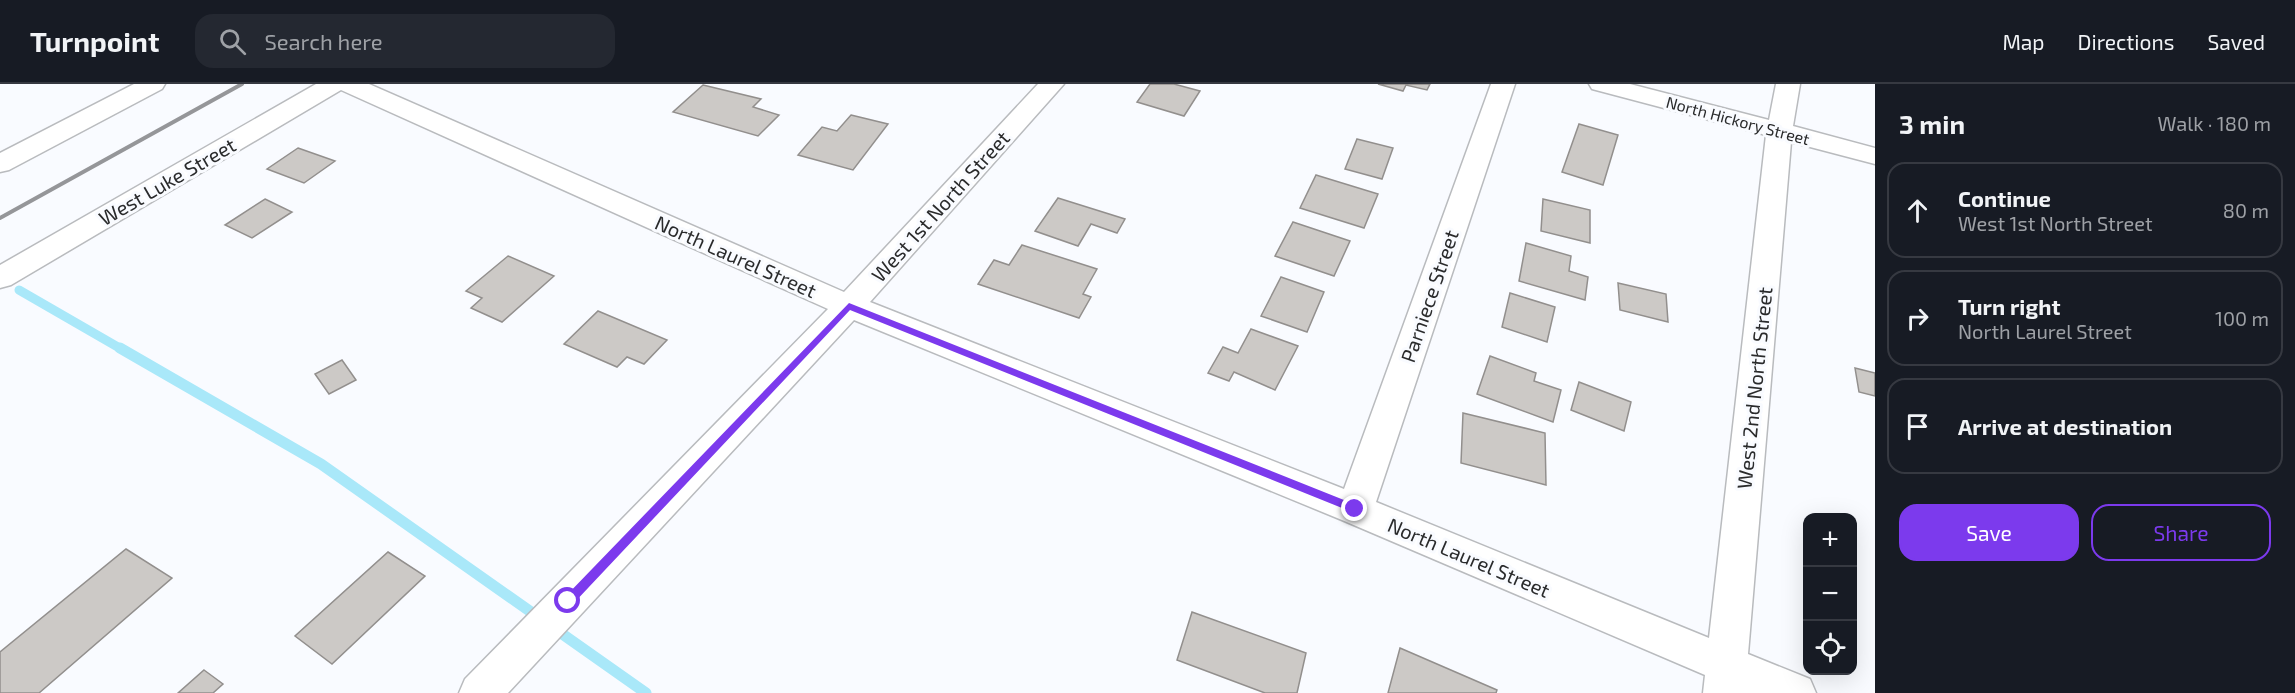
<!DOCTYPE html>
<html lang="en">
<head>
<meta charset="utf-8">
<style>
	:root { --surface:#171b24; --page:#242831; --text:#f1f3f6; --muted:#9ea1a6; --line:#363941; --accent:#7c3aed }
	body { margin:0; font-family:"Exo 2",sans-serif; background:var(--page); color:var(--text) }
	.controls { position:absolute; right:18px; bottom:18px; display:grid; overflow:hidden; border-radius:12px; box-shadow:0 6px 24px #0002 }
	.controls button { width:54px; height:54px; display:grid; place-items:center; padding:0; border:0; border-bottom:2px solid var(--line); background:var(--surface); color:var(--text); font:30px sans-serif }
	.stop { position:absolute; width:18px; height:18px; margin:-14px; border:4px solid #7c3aed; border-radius:50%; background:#fff }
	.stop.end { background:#7c3aed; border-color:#fff; box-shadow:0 2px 6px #0008 }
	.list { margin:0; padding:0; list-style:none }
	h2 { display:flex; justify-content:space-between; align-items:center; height:78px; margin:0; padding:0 24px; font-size:26px }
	h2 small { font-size:20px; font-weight:400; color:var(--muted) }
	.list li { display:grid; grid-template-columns:39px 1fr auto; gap:18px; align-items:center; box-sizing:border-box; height:96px; margin:0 12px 12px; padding:0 12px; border:2px solid var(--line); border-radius:18px }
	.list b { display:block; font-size:22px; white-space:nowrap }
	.list p { margin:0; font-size:20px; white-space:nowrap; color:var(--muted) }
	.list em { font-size:20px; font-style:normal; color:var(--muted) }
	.actions { display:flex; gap:12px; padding:18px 24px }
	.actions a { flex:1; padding:14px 0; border:2px solid var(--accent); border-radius:18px; text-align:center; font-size:21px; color:var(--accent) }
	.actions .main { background:var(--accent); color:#fff }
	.icon { flex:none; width:33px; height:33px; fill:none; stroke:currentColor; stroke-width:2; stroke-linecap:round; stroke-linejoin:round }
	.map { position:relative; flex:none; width:1875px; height:609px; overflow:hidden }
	header { display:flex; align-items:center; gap:36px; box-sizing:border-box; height:84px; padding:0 30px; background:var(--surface); border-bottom:2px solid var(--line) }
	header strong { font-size:28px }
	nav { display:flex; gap:33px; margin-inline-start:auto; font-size:21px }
	.search { width:420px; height:54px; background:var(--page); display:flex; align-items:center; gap:15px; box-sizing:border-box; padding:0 21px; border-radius:18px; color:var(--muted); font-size:22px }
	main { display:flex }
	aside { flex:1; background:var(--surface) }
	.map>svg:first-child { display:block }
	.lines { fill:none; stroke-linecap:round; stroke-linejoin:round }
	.stream-far1 { stroke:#a9e8f9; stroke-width:9 }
	.stream { stroke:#a9e8f9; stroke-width:11 }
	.building { fill:#ccc9c6; stroke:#928f8d; stroke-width:1.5 }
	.minor-casing { stroke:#b9bbbe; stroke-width:3 }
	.minor { fill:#fff; fill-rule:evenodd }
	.rail { stroke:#959699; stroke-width:4 }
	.route { fill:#7c3aed }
	.labels { text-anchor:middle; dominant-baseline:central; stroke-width:6; stroke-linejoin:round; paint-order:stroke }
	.far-street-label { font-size:16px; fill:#2a2b2c; stroke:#f9fbff }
	.street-label { font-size:20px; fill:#2a2b2c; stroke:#f9fbff }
</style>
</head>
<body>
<header>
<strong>Turnpoint</strong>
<div class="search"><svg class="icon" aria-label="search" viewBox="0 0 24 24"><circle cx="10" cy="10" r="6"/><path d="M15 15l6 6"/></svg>Search here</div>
<nav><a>Map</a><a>Directions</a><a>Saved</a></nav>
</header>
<main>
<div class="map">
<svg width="1875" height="609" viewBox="0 0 1875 609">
	<rect width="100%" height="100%" fill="#f9fbff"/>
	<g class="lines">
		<polyline class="stream-far1" points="19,206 123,266"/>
		<polyline class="stream" points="120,264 321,380 646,609"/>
	</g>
	<g class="building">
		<polygon points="1150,0 1174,0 1200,7 1184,32 1137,18"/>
		<polygon points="1378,0 1430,0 1427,6 1406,1 1403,7"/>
		<polygon points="703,1 761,15 753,23 779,31 758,52 673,28"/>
		<polygon points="851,31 888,40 853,86 798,71 822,43 837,47"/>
		<polygon points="1579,40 1618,51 1603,101 1562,88"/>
		<polygon points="1357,55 1393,64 1382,95 1345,85"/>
		<polygon points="298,64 335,77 304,99 267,85"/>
		<polygon points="1316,91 1378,110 1364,144 1300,124"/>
		<polygon points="1058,114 1125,135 1117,149 1091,140 1078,162 1035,147"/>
		<polygon points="265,115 292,128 252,154 225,141"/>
		<polygon points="1543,115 1590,126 1590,159 1541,147"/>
		<polygon points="1293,138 1350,157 1334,192 1275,172"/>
		<polygon points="1526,159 1571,172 1569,187 1588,193 1585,216 1519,197"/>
		<polygon points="1022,161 1097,185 1083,210 1091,213 1079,234 978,200 994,176 1009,181"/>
		<polygon points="508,172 554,192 502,238 471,224 482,214 466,207"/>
		<polygon points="1281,193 1324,208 1307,248 1261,232"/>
		<polygon points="1618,199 1666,210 1668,238 1620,226"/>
		<polygon points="1510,209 1555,223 1547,258 1502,243"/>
		<polygon points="598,227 667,256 644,280 627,273 617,283 564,260"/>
		<polygon points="1251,245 1298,262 1275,306 1234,288 1229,297 1208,289 1223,263 1238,269"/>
		<polygon points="1490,272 1536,289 1534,297 1561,306 1553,338 1477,310"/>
		<polygon points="342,276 356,296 329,310 315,290"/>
		<polygon points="1855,284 1875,289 1875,312 1859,308"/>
		<polygon points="1579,298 1631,318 1624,347 1571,326"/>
		<polygon points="1463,329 1545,349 1546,401 1461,379"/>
		<polygon points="126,465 172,494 39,609 0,609 0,568"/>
		<polygon points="388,468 425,492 332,580 295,552"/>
		<polygon points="1192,528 1306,569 1297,609 1265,609 1177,576"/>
		<polygon points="1400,564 1497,606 1496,609 1388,609"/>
		<polygon points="204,586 223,600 213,609 178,609"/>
	</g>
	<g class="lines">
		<defs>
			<g id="minor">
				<polygon points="134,0 165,0 162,5 9,86 0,88 0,69"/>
				<polygon points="316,0 369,0 844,208 1038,0 1064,0 870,218 1344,405 1491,0 1515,0 1376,418 1709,554 1766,51 1592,5 1589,0 1630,0 1769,36 1776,0 1800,0 1793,42 1875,64 1875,80 1791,58 1748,570 1810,595 1816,609 1703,609 1705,591 1342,436 854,236 508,609 459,609 465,595 828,225 341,6 11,201 0,204 0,181"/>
			</g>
		</defs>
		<use href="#minor" class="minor-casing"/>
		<use href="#minor" class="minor"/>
		<polyline class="rail" points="0,134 242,0"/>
	</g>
	<polygon class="route" points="849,219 1359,422 1361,425 1359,428 1352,428 850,226 572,521 564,521 564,514"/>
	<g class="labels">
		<g class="far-street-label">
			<text transform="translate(1738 36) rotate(15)">North Hickory Street</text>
		</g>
		<g class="street-label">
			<text transform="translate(167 97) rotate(-30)">West Luke Street</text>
			<text transform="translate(940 122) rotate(-48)">West 1st North Street</text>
			<text transform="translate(736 172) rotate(24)">North Laurel Street</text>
			<text transform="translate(1429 212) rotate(-71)">Parniece Street</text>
			<text transform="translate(1754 304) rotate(-84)">West 2nd North Street</text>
			<text transform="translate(1469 473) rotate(23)">North Laurel Street</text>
		</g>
	</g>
</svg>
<div class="controls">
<button>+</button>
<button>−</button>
<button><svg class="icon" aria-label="locate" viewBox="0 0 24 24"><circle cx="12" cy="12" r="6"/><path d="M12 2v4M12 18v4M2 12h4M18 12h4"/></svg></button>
</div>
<div class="stop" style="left:568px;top:517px"></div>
<div class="stop end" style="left:1355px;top:425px"></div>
</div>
<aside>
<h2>3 min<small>Walk · 180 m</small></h2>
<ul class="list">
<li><svg class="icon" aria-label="ahead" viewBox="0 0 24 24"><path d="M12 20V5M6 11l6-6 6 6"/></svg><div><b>Continue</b><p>West 1st North Street</p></div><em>80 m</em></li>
<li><svg class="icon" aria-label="right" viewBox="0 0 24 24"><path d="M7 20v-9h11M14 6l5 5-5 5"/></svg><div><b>Turn right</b><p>North Laurel Street</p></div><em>100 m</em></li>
<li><svg class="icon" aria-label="arrive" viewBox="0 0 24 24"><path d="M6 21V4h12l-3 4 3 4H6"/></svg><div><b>Arrive at destination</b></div></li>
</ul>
<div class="actions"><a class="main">Save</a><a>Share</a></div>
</aside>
</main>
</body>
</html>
